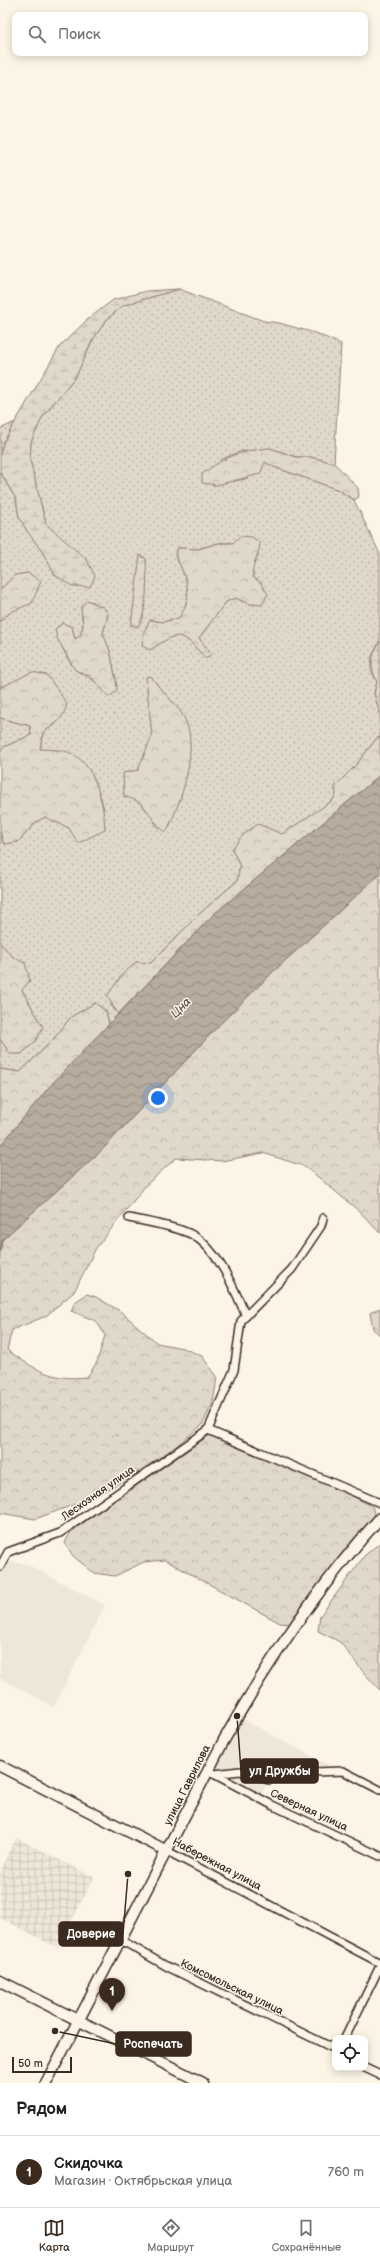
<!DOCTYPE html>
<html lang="ru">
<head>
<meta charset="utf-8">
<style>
	:root { --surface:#fff; --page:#f6f6f6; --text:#202124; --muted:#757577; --line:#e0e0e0; --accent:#3b2a1e }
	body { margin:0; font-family:"Balsamiq Sans",sans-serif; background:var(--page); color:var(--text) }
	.controls { position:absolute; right:12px; bottom:12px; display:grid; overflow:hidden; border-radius:8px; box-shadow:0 2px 10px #0003 }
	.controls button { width:36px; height:36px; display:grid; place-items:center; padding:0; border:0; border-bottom:1px solid var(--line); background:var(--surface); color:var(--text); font:20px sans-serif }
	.scale { position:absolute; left:12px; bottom:10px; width:60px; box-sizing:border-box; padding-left:4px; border:2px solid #3b2a1e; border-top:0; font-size:11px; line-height:14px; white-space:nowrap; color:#3b2a1e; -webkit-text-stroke:3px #fcf5e5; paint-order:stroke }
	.you { position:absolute; left:158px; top:1098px; width:14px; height:14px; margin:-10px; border:3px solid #fff; border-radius:50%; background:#1a73e8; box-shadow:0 0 0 6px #1a73e833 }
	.badge { display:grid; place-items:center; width:26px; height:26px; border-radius:50%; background:var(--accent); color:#fff; font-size:13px; font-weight:700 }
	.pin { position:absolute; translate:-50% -33px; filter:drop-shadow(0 1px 2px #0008) }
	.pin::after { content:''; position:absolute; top:21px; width:14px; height:12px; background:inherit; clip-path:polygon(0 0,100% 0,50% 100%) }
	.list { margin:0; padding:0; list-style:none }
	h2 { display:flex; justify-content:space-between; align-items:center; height:52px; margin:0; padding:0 16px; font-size:17px }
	h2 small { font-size:13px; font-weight:400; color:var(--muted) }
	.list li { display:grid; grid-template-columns:26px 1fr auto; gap:12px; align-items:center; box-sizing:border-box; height:72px; padding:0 16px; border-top:1px solid var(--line) }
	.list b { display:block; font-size:15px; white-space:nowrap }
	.list p { margin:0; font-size:13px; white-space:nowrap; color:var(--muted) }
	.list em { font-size:13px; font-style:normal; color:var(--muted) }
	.icon { flex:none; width:22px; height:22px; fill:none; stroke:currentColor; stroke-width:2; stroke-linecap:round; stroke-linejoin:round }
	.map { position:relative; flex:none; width:380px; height:2083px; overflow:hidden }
	.search { position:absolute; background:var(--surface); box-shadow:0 2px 10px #0003; left:12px; right:12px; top:12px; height:44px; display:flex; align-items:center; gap:10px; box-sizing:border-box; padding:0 14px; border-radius:8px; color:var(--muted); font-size:15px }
	.sheet { height:124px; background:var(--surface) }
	nav { display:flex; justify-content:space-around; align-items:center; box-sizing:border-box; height:56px; border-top:1px solid var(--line); background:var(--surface); font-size:11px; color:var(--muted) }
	nav a { display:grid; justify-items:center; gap:2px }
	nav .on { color:var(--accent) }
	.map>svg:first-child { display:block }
	.built { fill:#eee6d6 }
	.industrial { fill:url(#industrial-grid) }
	.grass { fill:url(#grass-dots); stroke:#8e8173; fill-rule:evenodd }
	.forest { fill:url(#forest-crowns); stroke:#8e8173 }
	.wetland { fill:url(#wetland-marsh); stroke:#8e8173 }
	.water { fill:url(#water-waves); stroke:#85796b }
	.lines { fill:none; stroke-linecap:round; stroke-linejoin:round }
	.street-casing { stroke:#3b2a1e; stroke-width:10 }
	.secondary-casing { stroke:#3b2a1e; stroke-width:13 }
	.street { stroke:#fcf5e5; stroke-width:7 }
	.secondary { stroke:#fcf5e5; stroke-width:10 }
	.labels { text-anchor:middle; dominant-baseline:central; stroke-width:3; stroke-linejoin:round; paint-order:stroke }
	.street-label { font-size:11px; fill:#3b2a1e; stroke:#fcf5e5 }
	.water-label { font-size:12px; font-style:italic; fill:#605144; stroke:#fcf5e5 }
	.leader { fill:none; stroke:#3b2a1e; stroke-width:1.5 }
	.callout-dot { fill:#3b2a1e; stroke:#fcf5e5; stroke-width:1.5 }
	.callout { fill:#3b2a1e; stroke:#3b2a1e; stroke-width:1.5 }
	.callout-label { font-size:12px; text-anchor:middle; font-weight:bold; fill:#fff }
</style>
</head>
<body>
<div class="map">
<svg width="380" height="2083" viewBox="0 0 380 2083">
	<defs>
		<pattern id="industrial-grid" width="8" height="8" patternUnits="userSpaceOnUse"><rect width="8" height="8" fill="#eee6d6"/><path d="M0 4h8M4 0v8" fill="none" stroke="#cdc5b7"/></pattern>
		<pattern id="grass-dots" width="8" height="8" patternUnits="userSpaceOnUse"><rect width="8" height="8" fill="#e0d8c8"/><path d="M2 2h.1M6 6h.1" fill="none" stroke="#c1baab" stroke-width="1.8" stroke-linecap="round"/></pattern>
		<pattern id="forest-crowns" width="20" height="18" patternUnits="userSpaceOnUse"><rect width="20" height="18" fill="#e0d8c8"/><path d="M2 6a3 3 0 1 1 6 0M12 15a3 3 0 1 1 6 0" fill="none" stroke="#c1baab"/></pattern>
		<pattern id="wetland-marsh" width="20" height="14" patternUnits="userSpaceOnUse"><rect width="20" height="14" fill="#e0d8c8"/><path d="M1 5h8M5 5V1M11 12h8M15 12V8" fill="none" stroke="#c1baab"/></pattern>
		<pattern id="water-waves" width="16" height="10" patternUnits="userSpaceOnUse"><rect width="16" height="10" fill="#b7ad9e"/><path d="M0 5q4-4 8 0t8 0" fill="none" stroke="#968d80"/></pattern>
	</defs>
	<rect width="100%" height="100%" fill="#fcf5e5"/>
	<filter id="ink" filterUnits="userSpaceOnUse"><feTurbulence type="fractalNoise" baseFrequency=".025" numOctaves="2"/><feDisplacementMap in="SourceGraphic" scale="8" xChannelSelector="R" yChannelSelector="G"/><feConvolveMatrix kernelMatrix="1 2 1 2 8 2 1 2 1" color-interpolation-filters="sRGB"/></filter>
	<g filter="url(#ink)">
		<g class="built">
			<polygon points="7,1562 24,1563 105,1605 54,1707 0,1678 0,1575"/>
			<polygon points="237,1716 328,1765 325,1771 284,1773 269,1780 260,1798 208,1771"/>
		</g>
		<polygon class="industrial" points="16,1838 94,1877 58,1948 0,1918 0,1870"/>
		<g class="grass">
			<path d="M 179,289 L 264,321 L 279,323 L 315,333 L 341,344 L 334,463 L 310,457 L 296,457 L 270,448 L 239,452 L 220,460 L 234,481 L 246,479 L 265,462 L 274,467 L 339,490 L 354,500 L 380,554 L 380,641 L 372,656 L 371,670 L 377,682 L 374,693 L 380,714 L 380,738 L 377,738 L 356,765 L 338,783 L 336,795 L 332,801 L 282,835 L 258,824 L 232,849 L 240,866 L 237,881 L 198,915 L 151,963 L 136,962 L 111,1005 L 118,1014 L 109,1024 L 106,1011 L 95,1003 L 71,1017 L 52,1041 L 20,1072 L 0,1069 L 0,1039 L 10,1053 L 32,1007 L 22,990 L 25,963 L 13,957 L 0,943 L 0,832 L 4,844 L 18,842 L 36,822 L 45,817 L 69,828 L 104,809 C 93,771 83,752 40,749 L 43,732 L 56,724 L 1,685 L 0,688 L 0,621 L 11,612 L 28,573 L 16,575 L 0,590 L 0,472 L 16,499 L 19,517 L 43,553 L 64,542 L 46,524 L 30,460 L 31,442 L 43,416 L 76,376 L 92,341 L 107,319 L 124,305 ZM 219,543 L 233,543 L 259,556 L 252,567 L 253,577 L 261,583 L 250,604 L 235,598 L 226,602 L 199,638 L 210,654 L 206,658 C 180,634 185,626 150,650 L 150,620 L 163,622 L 179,618 C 195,592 187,580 175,555 L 178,548 L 198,549 ZM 141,555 L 146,559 L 143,619 L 131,625 ZM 87,601 L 94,602 L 108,615 L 103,633 L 110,651 L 116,680 L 97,684 C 89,675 83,676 76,670 C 68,663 58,638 55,629 L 63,623 L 72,627 L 75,639 L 80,636 L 83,626 L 81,607 ZM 151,676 L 167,698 L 187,774 L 170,825 L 157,827 L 152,816 L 136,799 L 138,770 L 152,736 Z"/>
			<polygon points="15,422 4,441 0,454 0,429"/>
			<polygon points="0,718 30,726 31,735 4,747 0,752"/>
		</g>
		<g class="forest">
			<path d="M 270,448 L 296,457 L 310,457 L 334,463 L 358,488 L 359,497 L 354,500 L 339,490 L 274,467 L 265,462 L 260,474 L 217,485 L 202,483 L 202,474 C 226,456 240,451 270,448 Z"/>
			<path d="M 240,536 L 252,537 L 260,543 C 259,556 251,564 253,577 L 261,583 L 268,594 L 262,605 L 250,604 L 235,598 L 226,602 L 199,638 L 211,654 L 206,659 C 182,632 181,629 150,650 L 142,646 L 143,634 L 150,620 L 163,622 L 179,618 C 195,594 186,579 175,554 L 178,548 L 198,549 L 219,543 L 233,543 Z"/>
			<path d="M 140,555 L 146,559 C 147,577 148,611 138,627 L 131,625 Z"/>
			<polygon points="28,573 41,581 32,603 11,612 0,621 0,590 15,575"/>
			<polygon points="87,600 104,608 108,615 103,633 110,651 116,680 117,691 109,697 90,676 75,670 57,638 55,629 63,623 72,627 75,639 80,636 83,626 81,607"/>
			<path d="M 380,641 L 380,714 L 374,693 L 377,682 C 369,665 371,658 380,641 Z"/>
			<path d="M 32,672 L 47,675 L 67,704 C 64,718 55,725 43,732 L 40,749 C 49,750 59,749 68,752 C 96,762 104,805 105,830 L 78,843 L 69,828 L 45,817 L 36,822 L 18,842 L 4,844 L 0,832 L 0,752 L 4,747 L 31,735 L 30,726 L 0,718 L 0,688 Z"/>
			<path d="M 151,676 C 160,691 173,700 182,714 C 202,743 181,804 166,832 C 147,821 151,801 124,797 L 123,773 L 138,770 L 152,736 L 146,677 Z"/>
			<polygon points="377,738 380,738 380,775 213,915 118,1014 107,996 122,975 136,962 151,963 198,915 237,881 240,866 232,849 244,834 258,824 282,834 332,801 336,795 335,786 356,765"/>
			<path d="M 380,874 L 380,1233 L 360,1212 L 306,1167 L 263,1153 L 222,1161 L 176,1158 L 146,1185 L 96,1248 L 74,1292 L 46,1316 L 12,1330 L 7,1350 C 35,1369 51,1381 87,1377 L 97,1362 L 105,1335 L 96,1321 L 71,1311 L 75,1302 L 87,1294 L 96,1297 L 120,1311 L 157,1343 L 183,1348 L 202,1356 L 217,1378 L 213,1403 L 202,1425 L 175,1447 L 134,1475 L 90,1499 L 35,1519 L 0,1513 L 0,1252 L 2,1240 L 102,1150 L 220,1024 L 275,970 Z"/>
			<polygon points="0,943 13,957 25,963 30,980 22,990 43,1027 35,1042 21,1054 10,1054 0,1039"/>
			<polygon points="95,1003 106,1011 109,1024 50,1086 0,1146 0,1069 20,1072 52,1041 71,1017"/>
			<polygon points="380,1308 380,1335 373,1329 370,1313"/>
			<polygon points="228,1433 372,1506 375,1516 358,1534 289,1624 280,1623 165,1560 144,1562 115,1576 94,1573 73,1556 65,1543 70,1533 91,1517 210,1435"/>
			<polygon points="380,1543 380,1690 364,1673 340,1642 318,1631 320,1616 365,1555"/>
		</g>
		<polygon class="wetland" points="179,289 124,305 107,319 92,341 76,376 43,416 31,442 30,460 46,524 87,560 95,576 90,587 72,586 55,575 43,553 27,531 19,517 16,499 0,472 0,454 4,441 60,346 87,320 113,300 146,291"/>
		<polygon class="water" points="380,775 380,874 275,970 220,1024 102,1150 2,1240 0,1252 0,1146 50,1086 213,915"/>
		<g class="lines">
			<defs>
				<g id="street">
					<path d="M 129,1218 C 148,1222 168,1225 186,1232 C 215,1242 235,1290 246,1316"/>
					<polyline points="208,1430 380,1503"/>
					<polyline points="0,1567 8,1552 60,1533 208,1430 234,1370 241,1321 292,1269 321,1226 323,1218"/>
					<polyline points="208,1771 272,1805 380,1856"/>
					<polyline points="214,1774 240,1771 269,1780 284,1773 343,1771 380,1790"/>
					<polyline points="167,1851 380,1963"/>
					<polyline points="121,1940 166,1966 335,2049"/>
					<polyline points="345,2038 380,1966"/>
					<polyline points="365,2068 380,2075"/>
				</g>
				<g id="secondary">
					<polyline points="0,1766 167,1851"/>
					<polyline points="0,1981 203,2083"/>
					<path d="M 46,2083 L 224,1740 C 268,1661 319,1586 380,1518"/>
				</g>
			</defs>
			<use href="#street" class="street-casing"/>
			<use href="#secondary" class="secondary-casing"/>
			<use href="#street" class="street"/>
			<use href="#secondary" class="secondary"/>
		</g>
	</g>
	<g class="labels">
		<g class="street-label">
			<text transform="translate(98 1493) rotate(-35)">Лесхозная улица</text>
			<text transform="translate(187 1785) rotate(-63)">улица Гаврилова</text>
			<text transform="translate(309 1810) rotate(25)">Северная улица</text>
			<text transform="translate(217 1864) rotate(28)">Набережная улица</text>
			<text transform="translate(232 1987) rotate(26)">Комсомольская улица</text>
		</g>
		<g class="water-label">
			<text transform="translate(181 1008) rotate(-46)">Цна</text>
		</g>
	</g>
	<path class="leader" d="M237 1716L241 1771M128 1874L123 1934M55 2031L116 2044"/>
	<g class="callout-dot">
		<circle cx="237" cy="1716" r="4"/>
		<circle cx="128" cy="1874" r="4"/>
		<circle cx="55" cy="2031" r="4"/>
	</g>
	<g class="callout">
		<rect x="241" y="1759" width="77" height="24" rx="4"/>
		<rect x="59" y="1922" width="64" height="24" rx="4"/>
		<rect x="116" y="2032" width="75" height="24" rx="4"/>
	</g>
	<g class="callout-label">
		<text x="280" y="1775">ул Дружбы</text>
		<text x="91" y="1938">Доверие</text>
		<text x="153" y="2048">Роспечать</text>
	</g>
</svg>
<div class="controls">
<button><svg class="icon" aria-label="locate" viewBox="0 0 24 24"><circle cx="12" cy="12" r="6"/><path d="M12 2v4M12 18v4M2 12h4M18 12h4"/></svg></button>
</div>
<div class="scale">50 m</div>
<div class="you"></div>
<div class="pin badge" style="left:112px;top:2011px">1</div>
<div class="search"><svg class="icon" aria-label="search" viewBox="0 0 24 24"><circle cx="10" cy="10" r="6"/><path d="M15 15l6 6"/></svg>Поиск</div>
</div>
<section class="sheet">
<h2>Рядом<small></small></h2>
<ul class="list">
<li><span class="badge">1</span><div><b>Скидочка</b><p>Магазин · Октябрьская улица</p></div><em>760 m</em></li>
</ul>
</section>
<nav>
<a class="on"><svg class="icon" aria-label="map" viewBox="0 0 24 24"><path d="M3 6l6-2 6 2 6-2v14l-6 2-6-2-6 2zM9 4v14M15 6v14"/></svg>Карта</a>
<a><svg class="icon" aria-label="directions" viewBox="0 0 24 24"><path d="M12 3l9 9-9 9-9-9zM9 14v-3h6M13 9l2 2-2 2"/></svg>Маршрут</a>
<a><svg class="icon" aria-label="saved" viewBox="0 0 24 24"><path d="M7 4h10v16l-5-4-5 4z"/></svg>Сохранённые</a>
</nav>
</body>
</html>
